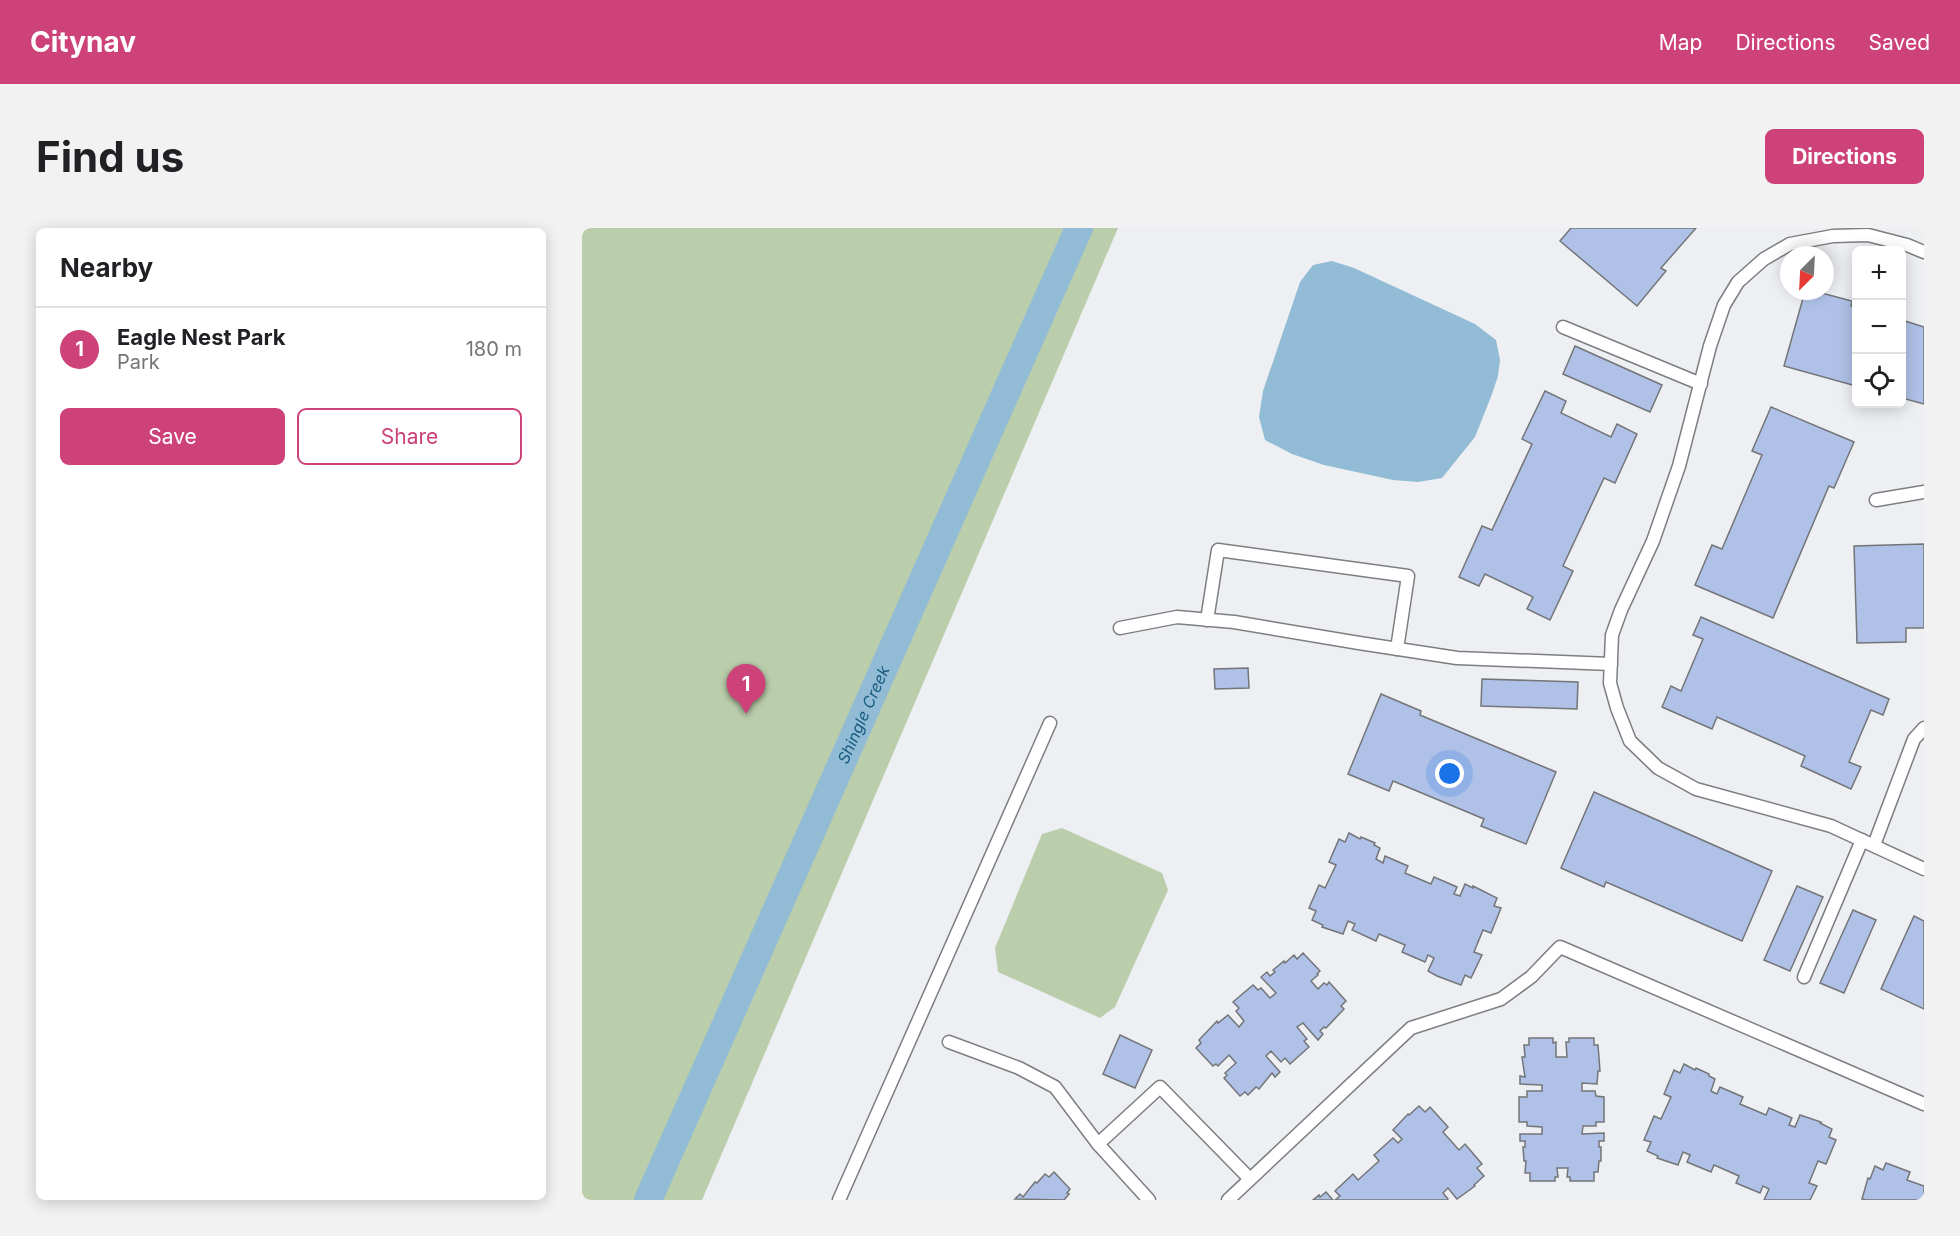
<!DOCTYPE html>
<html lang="en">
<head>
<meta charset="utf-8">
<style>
	:root { --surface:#fff; --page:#f2f2f2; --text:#202124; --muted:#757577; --line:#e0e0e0; --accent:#cc4279 }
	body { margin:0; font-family:Inter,sans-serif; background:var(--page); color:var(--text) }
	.controls { position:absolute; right:18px; top:18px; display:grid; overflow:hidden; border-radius:9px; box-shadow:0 3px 15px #0003 }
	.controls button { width:54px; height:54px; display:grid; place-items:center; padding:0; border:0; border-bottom:2px solid var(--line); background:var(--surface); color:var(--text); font:30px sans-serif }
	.compass { position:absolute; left:1198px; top:18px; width:54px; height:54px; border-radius:50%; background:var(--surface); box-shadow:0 3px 15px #0003; rotate:204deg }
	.you { position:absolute; left:868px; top:546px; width:21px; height:21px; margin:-15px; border:4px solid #fff; border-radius:50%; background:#1a73e8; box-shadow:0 0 0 9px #1a73e833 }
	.badge { display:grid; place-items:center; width:39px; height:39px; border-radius:50%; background:var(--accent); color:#fff; font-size:20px; font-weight:700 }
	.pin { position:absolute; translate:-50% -50px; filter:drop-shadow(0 2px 3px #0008) }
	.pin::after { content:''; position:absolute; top:32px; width:21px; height:18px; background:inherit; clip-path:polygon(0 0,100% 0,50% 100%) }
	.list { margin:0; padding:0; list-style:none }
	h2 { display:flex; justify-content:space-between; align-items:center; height:78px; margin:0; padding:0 24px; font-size:26px }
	h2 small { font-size:20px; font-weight:400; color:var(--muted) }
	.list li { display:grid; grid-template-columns:39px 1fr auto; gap:18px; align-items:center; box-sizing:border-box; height:84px; padding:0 24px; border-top:2px solid var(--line) }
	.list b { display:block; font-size:22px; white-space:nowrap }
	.list p { margin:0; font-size:20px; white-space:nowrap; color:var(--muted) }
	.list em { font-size:20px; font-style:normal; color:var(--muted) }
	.actions { display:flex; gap:12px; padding:18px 24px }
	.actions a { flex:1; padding:14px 0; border:2px solid var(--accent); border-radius:9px; text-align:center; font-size:21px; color:var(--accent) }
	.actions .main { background:var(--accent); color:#fff }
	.icon { flex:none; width:33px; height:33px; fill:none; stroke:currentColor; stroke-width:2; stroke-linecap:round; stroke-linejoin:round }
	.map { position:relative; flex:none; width:1342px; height:972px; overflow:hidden; border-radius:9px }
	header { display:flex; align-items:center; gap:36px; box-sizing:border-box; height:84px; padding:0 30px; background:var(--accent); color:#fff }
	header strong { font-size:28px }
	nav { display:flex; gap:33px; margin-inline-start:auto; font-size:21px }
	.intro { display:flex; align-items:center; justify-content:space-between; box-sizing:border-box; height:144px; padding:0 36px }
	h1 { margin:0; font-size:42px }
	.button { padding:15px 27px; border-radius:9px; background:var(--accent); color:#fff; font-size:21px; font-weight:700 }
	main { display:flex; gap:36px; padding:0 36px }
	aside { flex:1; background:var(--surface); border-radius:9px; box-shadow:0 3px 15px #0003 }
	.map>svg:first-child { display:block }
	.green { fill:#bbceac }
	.water { fill:#92bbd5 }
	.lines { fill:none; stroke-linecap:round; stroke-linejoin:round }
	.canal { stroke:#92bbd5; stroke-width:28 }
	.building { fill:#afc1e7; stroke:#737578; stroke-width:1.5 }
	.service-casing { stroke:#7c7e82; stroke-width:15 }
	.service { stroke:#fff; stroke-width:12 }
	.labels { text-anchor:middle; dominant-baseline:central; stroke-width:4.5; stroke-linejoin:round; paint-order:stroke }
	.water-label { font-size:16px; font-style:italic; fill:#175c7f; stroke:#fff }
</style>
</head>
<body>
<header>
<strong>Citynav</strong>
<nav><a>Map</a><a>Directions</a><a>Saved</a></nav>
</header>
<div class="intro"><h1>Find us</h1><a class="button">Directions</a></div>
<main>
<aside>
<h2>Nearby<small></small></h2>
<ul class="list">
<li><span class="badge">1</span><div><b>Eagle Nest Park</b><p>Park</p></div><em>180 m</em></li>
</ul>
<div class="actions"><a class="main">Save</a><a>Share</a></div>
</aside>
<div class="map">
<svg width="1342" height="972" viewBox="0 0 1342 972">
	<rect width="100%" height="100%" fill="#edeff3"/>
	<g class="green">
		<polygon points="0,0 536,0 120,972 0,972"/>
		<polygon points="480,600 580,645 586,662 533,779 518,790 416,744 413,720 460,606"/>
	</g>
	<polygon class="water" points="750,33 772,40 893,96 914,112 918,132 916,148 910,166 893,209 860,250 836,254 811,252 742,237 710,226 683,212 677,189 681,163 718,54 731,37"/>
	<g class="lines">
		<path class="canal" id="s1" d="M 66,972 L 497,0"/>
	</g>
	<g class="building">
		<polygon points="989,0 1114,0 1079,40 1084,43 1055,78 978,13"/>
		<polygon points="1223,63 1232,63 1270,73 1269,78 1274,80 1274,158 1202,138"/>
		<polygon points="1320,92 1342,99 1342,176 1320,170"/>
		<polygon points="993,118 1080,157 1068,184 981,146"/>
		<polygon points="963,163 984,173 979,185 1029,209 1035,196 1055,206 1033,255 1022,250 981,338 991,343 968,392 945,381 951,369 903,346 897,358 877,349 900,298 910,302 950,216 940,211"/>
		<polygon points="1189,179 1272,214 1252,260 1247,258 1191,390 1113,357 1130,317 1140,321 1180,227 1170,223"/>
		<polygon points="1342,316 1342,400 1324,400 1324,414 1275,415 1272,318"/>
		<polygon points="1119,389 1307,471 1301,487 1289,482 1267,534 1279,539 1269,561 1219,538 1223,528 1135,489 1130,501 1080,479 1089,458 1099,463 1121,411 1111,407"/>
		<polygon points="666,440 667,460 633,461 632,441"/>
		<polygon points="900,451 996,454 995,481 899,478"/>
		<polygon points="799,466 839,483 838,487 974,544 944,616 899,598 902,591 811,553 807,563 766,546"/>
		<polygon points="1012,564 1190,643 1160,713 1024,654 1022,659 979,640"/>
		<polygon points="767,605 778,611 779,609 793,615 792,617 798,620 794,631 801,635 803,628 826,638 823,645 849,656 852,649 875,659 872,666 878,668 883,656 891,660 891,658 915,670 912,678 919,680 909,705 901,702 892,724 900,727 889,750 883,747 879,757 855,748 846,743 852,730 846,727 843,734 820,724 823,717 797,706 794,713 770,702 773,696 766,693 761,706 740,699 741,697 730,692 734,683 727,680 737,657 743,660 754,637 747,634 757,611 763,614"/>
		<polygon points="1215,658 1241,669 1208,743 1182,732"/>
		<polygon points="1271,682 1294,692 1262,765 1238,755"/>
		<polygon points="1332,688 1342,693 1342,781 1299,761"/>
		<polygon points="721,725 738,743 735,746 736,747 729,753 736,761 742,755 745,757 747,754 764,773 759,778 762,781 744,800 742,799 738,803 741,806 736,812 721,795 715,799 725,811 722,813 727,819 708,836 703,830 699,834 689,823 684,828 698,844 693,849 690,845 677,861 674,859 666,867 663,864 658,868 642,850 645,847 643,845 654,835 647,827 636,838 634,836 631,838 614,820 619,815 617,812 635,793 636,795 646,787 657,799 662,793 654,783 657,780 651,774 671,757 676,762 679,760 688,770 694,765 679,749 685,744 688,748 693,744 691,742 702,733 703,735 712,727 715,731"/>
		<polygon points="538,807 570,822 553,860 521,846"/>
		<polygon points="947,810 971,810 971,815 974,814 974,829 985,829 984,814 987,814 987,810 1012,810 1012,817 1016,817 1018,843 1016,843 1015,856 1000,855 1000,863 1013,863 1014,868 1022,869 1022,894 1014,894 1014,898 1001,898 1000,906 1022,905 1022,913 1017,913 1017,919 1019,919 1019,933 1017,933 1016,944 1012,944 1012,953 988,953 988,949 985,949 986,940 975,940 976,949 973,949 973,953 948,953 948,945 943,945 944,933 942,933 941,919 943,919 943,913 938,913 938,906 960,906 960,899 945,898 945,894 937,894 937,869 945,869 945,863 960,863 960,857 938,856 938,848 943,849 940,829 943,829 942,817 947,817"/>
		<polygon points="1102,836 1113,842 1114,840 1127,846 1127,848 1133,851 1129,863 1135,866 1138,859 1161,869 1158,876 1184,887 1187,880 1210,890 1207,897 1213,899 1218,887 1239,894 1238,895 1250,901 1247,909 1254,912 1244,936 1236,933 1227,955 1235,958 1228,972 1182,972 1187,961 1181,958 1178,965 1154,955 1157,948 1132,937 1129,944 1105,934 1108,927 1101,924 1096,937 1075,930 1076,928 1065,923 1069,914 1062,912 1072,888 1079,891 1089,869 1082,866 1092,842 1098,845"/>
		<polygon points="837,878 843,884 848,879 866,899 861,904 877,922 883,916 900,936 895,940 902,948 892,957 893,958 875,971 866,960 861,965 866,971 865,972 753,972 758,968 753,963 771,946 776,952 797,933 792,927 811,910 816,915 820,911 811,902 826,886 827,887"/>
		<polygon points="1304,935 1328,944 1325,952 1342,958 1342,972 1284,972 1280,971 1286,950 1288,951 1293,938 1301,942"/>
		<polygon points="472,944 488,961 485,965 487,966 482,972 433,971 438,966 441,969 453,954 455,955 463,946 467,949"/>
		<polygon points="744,964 751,972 731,972 737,967 738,969"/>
	</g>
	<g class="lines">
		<defs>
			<g id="service">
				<polyline points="1342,24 1325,17 1286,7 1251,8 1208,16 1182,31 1156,54 1142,77 1128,118 1097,238 1071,313 1039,382 1030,407 1028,455 1035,480 1048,513 1076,540 1114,561 1249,598 1342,641"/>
				<polyline points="981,99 1119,156"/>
				<polyline points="1294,272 1342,264"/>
				<polyline points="625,392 636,322 826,348 815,421"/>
				<polyline points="538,400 595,389 652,394 777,415 875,430 1029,436"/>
				<polyline points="1292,617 1332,511 1342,500"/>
				<polyline points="1222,749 1280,612"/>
				<polyline points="367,814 437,840 473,859 516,916"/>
				<polyline points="257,972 468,495"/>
				<polyline points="567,972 516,916 578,859 668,951"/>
				<polyline points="646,972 829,800 919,771 949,749 978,719 1342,876"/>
			</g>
		</defs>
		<use href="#service" class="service-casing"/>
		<use href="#service" class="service"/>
	</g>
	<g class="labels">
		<g class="water-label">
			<text stroke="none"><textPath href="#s1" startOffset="531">Shingle Creek</textPath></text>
		</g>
	</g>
</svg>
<div class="controls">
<button>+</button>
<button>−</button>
<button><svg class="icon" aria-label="locate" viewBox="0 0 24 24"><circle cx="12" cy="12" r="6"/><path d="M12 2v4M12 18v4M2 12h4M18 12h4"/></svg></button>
</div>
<svg class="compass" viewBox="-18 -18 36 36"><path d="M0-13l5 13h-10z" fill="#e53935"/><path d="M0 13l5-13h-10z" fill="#757577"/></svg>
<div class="you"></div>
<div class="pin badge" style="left:164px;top:486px">1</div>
</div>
</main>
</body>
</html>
